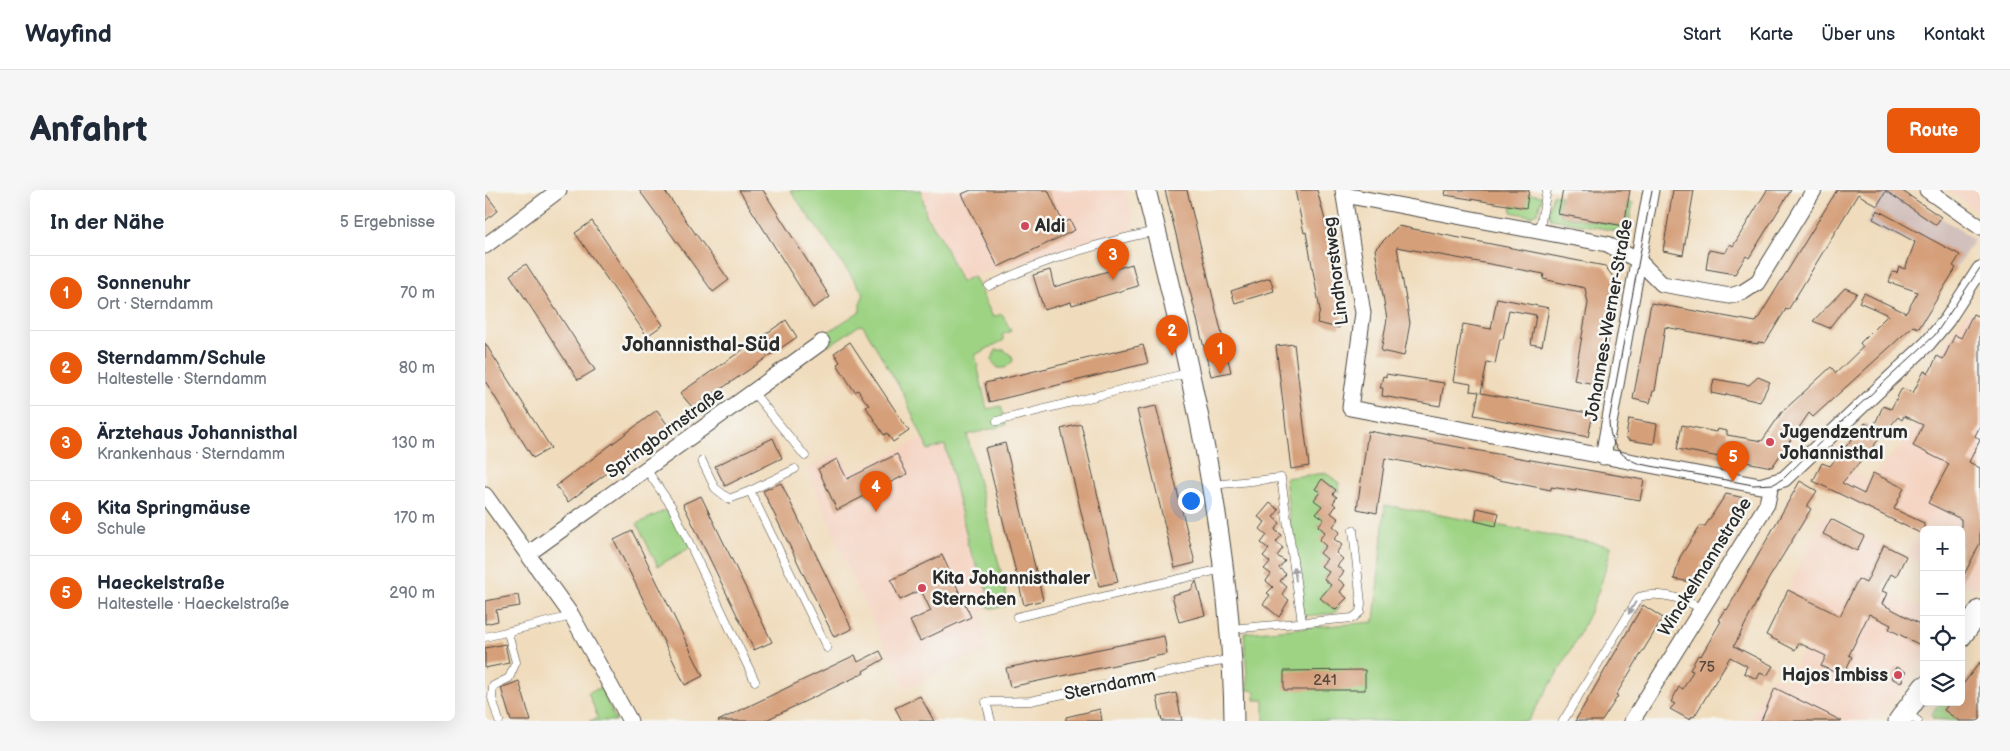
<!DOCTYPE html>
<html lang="de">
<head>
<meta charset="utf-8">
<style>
	:root { --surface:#fff; --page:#f6f6f7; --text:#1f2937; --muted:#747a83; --line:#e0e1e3; --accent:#ea580c }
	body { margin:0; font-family:"Balsamiq Sans",sans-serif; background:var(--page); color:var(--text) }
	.controls { position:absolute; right:15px; bottom:15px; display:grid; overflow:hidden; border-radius:8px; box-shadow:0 5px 20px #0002 }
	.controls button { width:45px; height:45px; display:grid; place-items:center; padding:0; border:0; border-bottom:1px solid var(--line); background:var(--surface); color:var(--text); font:25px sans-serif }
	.you { position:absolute; left:705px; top:310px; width:18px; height:18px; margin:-12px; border:4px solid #fff; border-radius:50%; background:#1a73e8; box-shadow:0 0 0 8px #1a73e833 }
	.badge { display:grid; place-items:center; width:32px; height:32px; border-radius:50%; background:var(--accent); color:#fff; font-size:16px; font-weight:700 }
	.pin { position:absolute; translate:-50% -41px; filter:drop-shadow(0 1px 2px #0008) }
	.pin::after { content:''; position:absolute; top:26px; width:18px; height:15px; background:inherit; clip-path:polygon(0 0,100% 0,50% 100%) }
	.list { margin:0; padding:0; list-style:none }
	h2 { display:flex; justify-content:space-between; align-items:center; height:65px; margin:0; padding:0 20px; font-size:21px }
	h2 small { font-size:16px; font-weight:400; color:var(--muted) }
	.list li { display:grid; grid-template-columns:32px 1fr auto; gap:15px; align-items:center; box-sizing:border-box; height:75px; padding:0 20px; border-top:1px solid var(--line) }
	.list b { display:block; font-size:19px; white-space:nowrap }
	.list p { margin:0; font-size:16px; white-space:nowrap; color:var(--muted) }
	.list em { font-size:16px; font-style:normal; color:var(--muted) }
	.icon { flex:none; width:28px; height:28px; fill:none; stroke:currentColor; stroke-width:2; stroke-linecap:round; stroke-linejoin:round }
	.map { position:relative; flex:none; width:1495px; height:531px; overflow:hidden; border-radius:8px }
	header { display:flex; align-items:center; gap:30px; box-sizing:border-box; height:70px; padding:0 25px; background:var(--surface); border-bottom:1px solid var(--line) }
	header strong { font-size:24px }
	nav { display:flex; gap:28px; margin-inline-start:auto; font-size:18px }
	.intro { display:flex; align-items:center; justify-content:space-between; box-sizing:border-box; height:120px; padding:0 30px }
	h1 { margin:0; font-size:35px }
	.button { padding:12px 22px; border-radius:8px; background:var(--accent); color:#fff; font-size:18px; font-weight:700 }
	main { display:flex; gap:30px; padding:0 30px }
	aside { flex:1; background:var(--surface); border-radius:8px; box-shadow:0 5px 20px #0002 }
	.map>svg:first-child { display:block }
	.built { fill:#f5d3c1 }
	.industrial { fill:#d1c0bc }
	.green { fill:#9ed384; stroke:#647f58 }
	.building { fill:#d59f79 }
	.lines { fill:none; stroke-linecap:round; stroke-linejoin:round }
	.service-casing { stroke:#494641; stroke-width:9 }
	.minor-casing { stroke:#494641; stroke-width:17 }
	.tertiary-casing { stroke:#494641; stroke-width:21 }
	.secondary-casing { stroke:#494641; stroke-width:23 }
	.service { stroke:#fff; stroke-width:8 }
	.minor { stroke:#fff; stroke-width:15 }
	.tertiary { stroke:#fff; stroke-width:19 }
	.secondary { stroke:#fff; stroke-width:21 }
	.tram { stroke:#2b2b2b; stroke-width:1 }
	.oneway { fill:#a0a0a0 }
	.poi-dot { fill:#d1495b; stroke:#f6f6f2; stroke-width:2 }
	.labels { text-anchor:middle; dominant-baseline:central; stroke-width:5; stroke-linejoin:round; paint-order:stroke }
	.number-label { font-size:15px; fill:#56483e }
	.poi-label { font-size:18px; font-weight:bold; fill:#2b2b2b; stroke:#f6f6f2; text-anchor:start }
	.street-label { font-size:18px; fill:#2b2b2b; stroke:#f6f6f2 }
	.quarter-label { font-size:20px; font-weight:bold; fill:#2b2b2b; stroke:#f6f6f2 }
</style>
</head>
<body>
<header>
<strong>Wayfind</strong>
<nav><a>Start</a><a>Karte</a><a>Über uns</a><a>Kontakt</a></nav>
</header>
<div class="intro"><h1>Anfahrt</h1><a class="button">Route</a></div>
<main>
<aside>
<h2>In der Nähe<small>5 Ergebnisse</small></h2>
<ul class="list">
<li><span class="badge">1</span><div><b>Sonnenuhr</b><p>Ort · Sterndamm</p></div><em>70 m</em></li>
<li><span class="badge">2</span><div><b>Sterndamm/Schule</b><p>Haltestelle · Sterndamm</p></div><em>80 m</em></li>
<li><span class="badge">3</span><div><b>Ärztehaus Johannisthal</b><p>Krankenhaus · Sterndamm</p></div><em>130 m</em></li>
<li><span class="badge">4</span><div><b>Kita Springmäuse</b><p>Schule</p></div><em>170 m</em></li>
<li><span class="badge">5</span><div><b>Haeckelstraße</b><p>Haltestelle · Haeckelstraße</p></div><em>290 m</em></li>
</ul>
</aside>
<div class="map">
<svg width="1495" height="531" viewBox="0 0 1495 531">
	<rect width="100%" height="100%" fill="#f6f6f2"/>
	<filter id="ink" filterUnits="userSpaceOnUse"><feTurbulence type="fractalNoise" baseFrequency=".02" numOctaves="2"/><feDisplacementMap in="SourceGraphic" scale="10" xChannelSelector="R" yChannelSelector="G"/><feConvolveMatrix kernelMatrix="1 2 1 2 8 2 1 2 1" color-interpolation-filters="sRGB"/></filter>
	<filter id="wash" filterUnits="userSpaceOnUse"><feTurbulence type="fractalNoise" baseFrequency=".0096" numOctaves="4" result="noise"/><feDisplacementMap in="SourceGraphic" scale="20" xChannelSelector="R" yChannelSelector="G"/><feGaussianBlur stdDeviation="1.12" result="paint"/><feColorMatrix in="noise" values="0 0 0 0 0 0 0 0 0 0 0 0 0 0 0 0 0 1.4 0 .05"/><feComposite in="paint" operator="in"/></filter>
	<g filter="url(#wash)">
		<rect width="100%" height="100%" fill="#f0dcbc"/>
		<g class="built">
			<polygon points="436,0 641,0 650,38 488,86 476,92 455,46 441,25"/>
			<polygon points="1462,0 1495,0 1495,23"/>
			<polygon points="1482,122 1495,126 1495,393 1491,399 1476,392 1476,340 1439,340 1439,374 1422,367 1433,344 1350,303 1362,280 1384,290 1420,252 1443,210 1478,180 1453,165"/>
			<polygon points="440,247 463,251 472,307 483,352 482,353 507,409 504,417 507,419 495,422 503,460 424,497 419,496 367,388 322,279 355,262 366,282"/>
			<polygon points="1338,325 1417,365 1398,399 1439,420 1439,470 1393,531 1264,531 1287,486 1301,493 1321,456 1285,439"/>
		</g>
		<polygon class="industrial" points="1401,0 1416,0 1489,50 1471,78 1436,57 1381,34"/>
		<g class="green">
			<polygon points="305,0 436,0 441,25 455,46 476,92 488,86 508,127 517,124 526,141 517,145 519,150 490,165 502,219 516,216 521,235 482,245 524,415 507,419 501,415 506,409 482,353 483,351 460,255 443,260 418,203 379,137 375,135 343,156 337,146 375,121 375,113 379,104"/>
			<polygon points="1043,4 1057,6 1053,22 1046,26 1026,22 1027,16 1039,17"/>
			<polygon points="1068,4 1076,6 1073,20 1077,26 1137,36 1141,33 1143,12 1148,13 1142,43 1066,29 1063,22"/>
			<polygon points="511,160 519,160 527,166 528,171 520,178 513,178 506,170"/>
			<polygon points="841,283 854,293 855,303 838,289 830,299 835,302 829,309 837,316 831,323 839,329 833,336 840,342 841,356 835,363 842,369 837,376 844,382 839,389 846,395 835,408 850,420 856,415 850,423 821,426 816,423 800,288"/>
			<path d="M 900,315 L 1126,356 C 1113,423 1078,473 1043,531 L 779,531 L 779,510 L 770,510 L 770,501 L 763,500 L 759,443 L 889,432 Z"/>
			<polygon points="187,317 206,357 173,376 152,334"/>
			<polygon points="116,498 131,531 104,531 113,528 103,502"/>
			<polygon points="1456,512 1465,512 1474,531 1448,529 1447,524"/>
		</g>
		<g id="blocks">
			<g class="building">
				<polygon points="154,0 179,0 244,90 228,102"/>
				<polygon points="254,0 278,0 345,107 328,118"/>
				<polygon points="486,0 563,0 578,33 585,30 590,40 513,77 477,4"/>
				<polygon points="680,0 702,0 746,182 726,186"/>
				<polygon points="810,0 832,0 839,26 857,126 854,138 832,133 835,120 821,42 819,43"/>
				<polygon points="961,0 1044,0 1041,18 960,5"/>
				<polygon points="1078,0 1145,0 1139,36 1073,24"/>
				<polygon points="1188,0 1209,0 1198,65 1178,61"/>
				<polygon points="1282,0 1306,0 1264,68 1261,66 1250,84 1221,79 1224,60 1240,63 1245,54 1248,56"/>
				<polygon points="1352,0 1416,0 1456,27 1451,35 1401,1 1392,16 1373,4 1303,120 1301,119 1280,153 1273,152 1273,154 1180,137 1170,201 1168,201 1165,213 1148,209 1166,113 1271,132"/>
				<polygon points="0,3 13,20 0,31"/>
				<polygon points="1392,20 1475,65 1468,76 1471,78 1434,138 1428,136 1328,227 1324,223 1287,277 1192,259 1197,235 1231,242 1232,239 1242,241 1242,245 1277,251 1297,222 1346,177 1351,183 1378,157 1375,153 1403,125 1374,112 1379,103 1421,123 1433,102 1404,92 1408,82 1412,83 1414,77 1420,79 1430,52 1388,29"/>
				<polygon points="107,31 178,135 162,146 90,43"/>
				<polygon points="913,36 1120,76 1134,95 1115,195 1089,190 1103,113 1100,98 1058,89 1059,84 912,57 925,133 919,166 896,161 902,129 890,59"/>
				<polygon points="41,74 110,180 93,190 25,85"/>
				<polygon points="647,74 653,96 587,115 586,112 559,120 548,85 565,80 569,97"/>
				<polygon points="785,88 789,101 750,113 746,101"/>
				<polygon points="1360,98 1372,103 1344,138 1328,131"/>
				<polygon points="1012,108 1064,118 1057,156 1046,154 1051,125 1024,120 1018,149 1015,149 1010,174 1002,172 996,203 1108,224 1103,247 989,225 994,202 985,201 986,194 968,191 978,134 1006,139"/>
				<polygon points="1488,124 1495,127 1495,236 1490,246 1495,250 1484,272 1495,278 1495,353 1476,391 1476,329 1443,313 1464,274 1428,256 1438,235 1419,226 1417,230 1413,227 1357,293 1379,304 1388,283 1419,298 1409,319 1439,333 1439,345 1328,291 1337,273 1345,276 1380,233 1388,238 1398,216 1406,219 1417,198 1428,203 1439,181 1444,183 1452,166 1458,169 1470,145 1476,148"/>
				<polygon points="301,130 312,147 208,218 195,203"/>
				<polygon points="365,152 424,241 408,252 402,243 399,245 381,217 384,215 378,208 373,200 370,202 352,174 355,172 349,163"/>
				<polygon points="0,153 66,258 48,268 0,191"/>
				<polygon points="809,154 824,276 806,279 791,156"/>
				<polygon points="658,155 663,173 504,212 500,193"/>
				<polygon points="901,184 959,193 955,216 897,206 898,198 895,198 898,186 901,187"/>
				<polygon points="1273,187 1285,192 1275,212 1241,204 1241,206 1226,203 1229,189 1264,195"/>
				<polygon points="671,216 710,373 690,378 652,220"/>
				<polygon points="172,220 184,237 83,312 71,296"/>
				<polygon points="1144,229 1172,234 1169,254 1143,250 1141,246"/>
				<polygon points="596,234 633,392 614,396 576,239"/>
				<polygon points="883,241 1159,290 1155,310 1091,299 1091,301 1066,297 1066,300 900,268 892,323 872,319"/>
				<polygon points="288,248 297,268 240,296 230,276"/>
				<polygon points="520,253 558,410 539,415 500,258"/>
				<polygon points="412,264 422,284 352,320 333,279 352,269 362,289"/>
				<polygon points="837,289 851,300 848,304 852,307 848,313 851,316 846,323 854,329 848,336 855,342 849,349 857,355 851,363 858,369 852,376 859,382 853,389 860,395 855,402 862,408 850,420 835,408 846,395 839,389 844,382 836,376 842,369 835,363 841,356 834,350 840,342 833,336 839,329 831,323 837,316 829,310 835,302 830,299"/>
				<polygon points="1315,291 1332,301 1322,316 1326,319 1283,390 1249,456 1288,476 1282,486 1275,483 1272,489 1259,483 1262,476 1245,467 1209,527 1207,526 1205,530 1185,519 1190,514 1186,512 1194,497 1198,499 1208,481 1205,480 1213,465 1216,466 1236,431 1233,430 1240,419 1242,420"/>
				<polygon points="296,293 367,439 349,447 278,301"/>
				<polygon points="1241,304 1260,308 1262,313 1223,373 1217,372 1211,393 1189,389 1195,367 1215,336 1220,336"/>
				<polygon points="216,306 287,452 269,460 198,314"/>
				<polygon points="785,313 794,320 788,327 795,333 790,340 797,345 791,352 798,358 792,366 800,371 794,378 801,384 795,391 802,397 797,404 804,410 794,427 778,414 785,405 782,403 788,397 781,391 786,384 779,379 785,372 778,366 784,359 776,353 782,345 775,339 780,332 773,327"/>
				<polygon points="992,318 1014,323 1011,336 990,331"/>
				<polygon points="1346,329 1379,346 1372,361 1338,344"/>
				<polygon points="147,341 218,486 200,495 129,350"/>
				<polygon points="1399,355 1421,366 1411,387 1406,384 1397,401 1402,403 1397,414 1439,436 1439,457 1404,439 1406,435 1384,424 1364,465 1367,467 1358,486 1336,476 1341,466 1314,453 1310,460 1281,445 1303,400 1355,426 1373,389 1381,393"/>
				<polygon points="457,365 486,427 435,451 425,431 446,421 436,400 415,410 406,390"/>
				<polygon points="711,391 720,425 694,432 687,405 706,400"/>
				<polygon points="33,405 35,416 11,420 13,431 0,434 0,411"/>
				<polygon points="1158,415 1178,428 1131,505 1133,506 1117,531 1090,531"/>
				<polygon points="679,446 682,464 525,497 521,478"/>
				<polygon points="20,454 24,473 0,478 0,458"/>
				<polygon points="395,461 399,469 378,481 379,483 279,531 233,531 370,465 373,472"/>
				<polygon points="1495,472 1495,531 1474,531 1459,520 1465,512 1476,512 1476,497"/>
				<polygon points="1411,477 1421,482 1416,493 1406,488"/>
				<polygon points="880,480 880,500 799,500 799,481"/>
				<polygon points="34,491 46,531 26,531 16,498"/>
				<polygon points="1290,498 1357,531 1276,531"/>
				<polygon points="691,503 697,531 677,531 672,507"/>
				<polygon points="435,506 449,531 417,531 410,518"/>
				<polygon points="615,519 617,531 581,531 581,527"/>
			</g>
		</g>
	</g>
	<g filter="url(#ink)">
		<use href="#blocks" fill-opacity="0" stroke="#494641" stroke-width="1"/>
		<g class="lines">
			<defs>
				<g id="service">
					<polyline points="1054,42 1062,0"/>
					<path d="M 504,96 C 557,70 613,53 671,41"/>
					<polyline points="268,202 320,266"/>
					<polyline points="512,231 703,183"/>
					<polyline points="217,271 230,298 244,309 265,301 310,279"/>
					<polyline points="161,279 187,317 270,491"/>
					<polyline points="727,295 796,288 817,432"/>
					<polyline points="265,301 342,458"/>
					<polyline points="532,427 737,379"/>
					<polyline points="745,439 868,428 875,422 876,413 868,340"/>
					<polyline points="0,447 87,426"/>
					<polyline points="1422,523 1433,531"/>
					<polyline points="14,531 7,508 8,496 24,488 31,472 23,443"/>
					<polyline points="506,531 501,512 545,511 746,469"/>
					<path d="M 1078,531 L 1154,407 C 1174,401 1197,408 1215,418"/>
				</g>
				<g id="minor">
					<polyline points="858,0 878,123 865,218 1275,296 1299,289 1443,153 1462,130 1495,79"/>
					<polyline points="1442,0 1495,37"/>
					<polyline points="859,5 1122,54 1154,71 1177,94 1245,106 1258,102 1272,93 1329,0"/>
					<polyline points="0,56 74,0"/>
					<polyline points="1118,267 1166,0"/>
					<polyline points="0,305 87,426 145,531"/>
					<polyline points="43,364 337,152"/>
					<polyline points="1147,531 1282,314 1286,294"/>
				</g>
				<path id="tertiary" d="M 661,0 C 705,174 747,350 749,531"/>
				<g id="secondary">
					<polyline points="1476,446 1495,421"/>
					<polyline points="1414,531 1439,497"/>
				</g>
			</defs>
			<use href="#service" class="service-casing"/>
			<use href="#minor" class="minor-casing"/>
			<use href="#tertiary" class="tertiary-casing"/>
			<use href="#secondary" class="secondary-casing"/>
			<use href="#service" class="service"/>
			<use href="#minor" class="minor"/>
			<use href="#tertiary" class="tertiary"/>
			<use href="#secondary" class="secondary"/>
			<path class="tram" d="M 1167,0 L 1124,231 C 1125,253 1133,266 1155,274 L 1268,295 L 1289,294 L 1299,288 L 1356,232 L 1450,145 L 1495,78"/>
		</g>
		<defs><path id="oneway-solid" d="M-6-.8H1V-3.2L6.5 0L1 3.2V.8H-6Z" transform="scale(1.25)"/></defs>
		<g class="oneway">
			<use href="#oneway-solid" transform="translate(810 384) rotate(-98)"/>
			<use href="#oneway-solid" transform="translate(1147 418) rotate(121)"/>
		</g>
	</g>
	<g class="poi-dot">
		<circle cx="540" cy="36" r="5"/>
		<circle cx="1285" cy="252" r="5"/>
		<circle cx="437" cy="398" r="5"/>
		<circle cx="1413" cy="485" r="5"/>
	</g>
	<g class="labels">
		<g class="number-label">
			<text x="1222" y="477">75</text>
			<text x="840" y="490">241</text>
		</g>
		<g class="poi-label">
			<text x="550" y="36">Aldi</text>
			<text x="1295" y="242">Jugendzentrum<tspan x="1295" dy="21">Johannisthal</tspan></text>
			<text x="447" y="388">Kita Johannisthaler<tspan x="447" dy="21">Sternchen</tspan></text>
			<text x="1403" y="485" text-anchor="end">Hajos Imbiss</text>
		</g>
		<g class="street-label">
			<text transform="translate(851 81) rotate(-97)">Lindhorstweg</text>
			<text transform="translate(1124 130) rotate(-80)">Johannes-Werner-Straße</text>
			<text transform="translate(180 243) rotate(-36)">Springbornstraße</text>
			<text transform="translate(1220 377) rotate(-58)">Winckelmannstraße</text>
			<text transform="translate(625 495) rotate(-12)">Sterndamm</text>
		</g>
		<g class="quarter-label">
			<text x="216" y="155">Johannisthal-Süd</text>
		</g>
	</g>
</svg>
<div class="controls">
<button>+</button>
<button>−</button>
<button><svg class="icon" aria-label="locate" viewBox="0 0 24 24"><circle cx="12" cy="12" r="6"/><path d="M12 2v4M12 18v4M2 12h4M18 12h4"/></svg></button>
<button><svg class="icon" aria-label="layers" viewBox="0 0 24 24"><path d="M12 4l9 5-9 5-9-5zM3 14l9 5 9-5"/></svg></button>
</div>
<div class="you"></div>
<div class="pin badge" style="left:735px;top:184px">1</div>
<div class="pin badge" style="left:687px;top:166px">2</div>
<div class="pin badge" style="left:628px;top:90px">3</div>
<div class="pin badge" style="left:391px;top:322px">4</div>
<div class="pin badge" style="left:1248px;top:292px">5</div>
</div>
</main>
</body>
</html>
